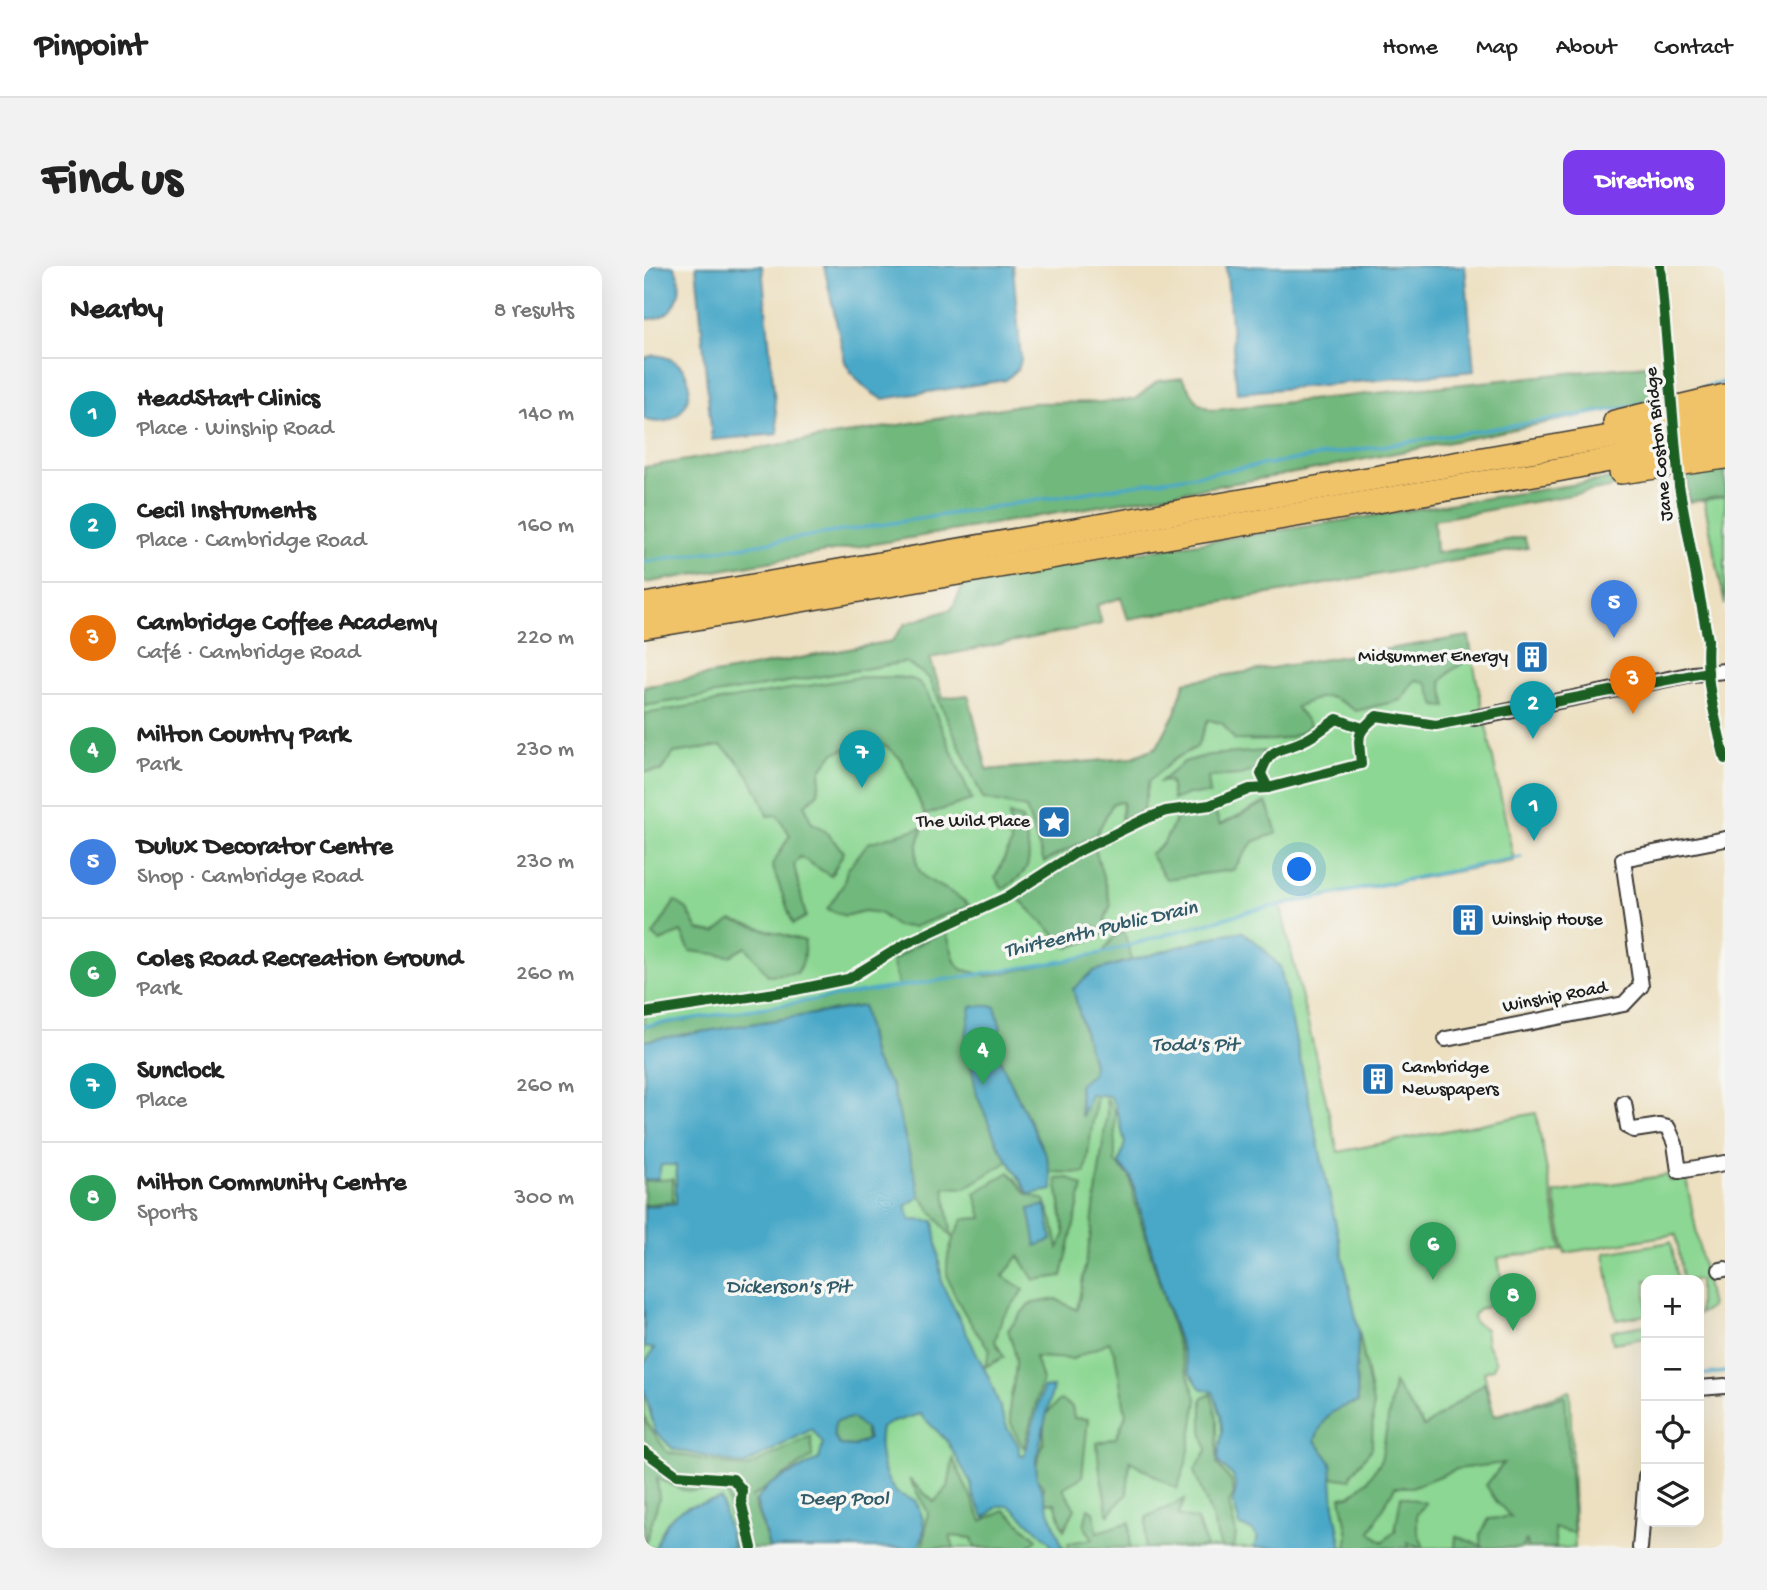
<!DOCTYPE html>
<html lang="en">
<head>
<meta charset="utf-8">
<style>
	:root { --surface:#fff; --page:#f2f2f2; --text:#222; --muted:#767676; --line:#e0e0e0; --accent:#7c3aed }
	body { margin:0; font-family:"Gochi Hand",sans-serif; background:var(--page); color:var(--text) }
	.controls { position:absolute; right:21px; bottom:21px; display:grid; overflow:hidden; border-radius:14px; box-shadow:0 7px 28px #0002 }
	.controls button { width:63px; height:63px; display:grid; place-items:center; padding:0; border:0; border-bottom:2px solid var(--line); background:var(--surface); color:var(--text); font:35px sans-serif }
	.you { position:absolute; left:656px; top:604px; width:24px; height:24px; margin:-18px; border:5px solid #fff; border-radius:50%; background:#1a73e8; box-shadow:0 0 0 10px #1a73e833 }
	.badge { display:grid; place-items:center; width:46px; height:46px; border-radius:50%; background:var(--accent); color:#fff; font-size:23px; font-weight:700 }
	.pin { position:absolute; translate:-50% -58px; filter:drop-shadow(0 2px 4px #0008) }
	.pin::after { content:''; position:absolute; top:37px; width:24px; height:21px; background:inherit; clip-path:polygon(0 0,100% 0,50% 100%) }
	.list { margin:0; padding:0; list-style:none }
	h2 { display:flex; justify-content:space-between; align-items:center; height:91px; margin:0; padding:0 28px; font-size:30px }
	h2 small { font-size:23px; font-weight:400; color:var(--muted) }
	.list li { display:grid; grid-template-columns:46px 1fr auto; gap:21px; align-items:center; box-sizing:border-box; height:112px; padding:0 28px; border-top:2px solid var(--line) }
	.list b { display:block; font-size:26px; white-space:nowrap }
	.list p { margin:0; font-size:23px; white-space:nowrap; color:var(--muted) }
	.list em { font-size:23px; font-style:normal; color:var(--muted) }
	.icon { flex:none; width:38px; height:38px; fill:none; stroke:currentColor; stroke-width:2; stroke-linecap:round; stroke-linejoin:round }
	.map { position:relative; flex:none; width:1081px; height:1282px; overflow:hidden; border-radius:14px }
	header { display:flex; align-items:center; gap:42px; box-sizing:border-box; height:98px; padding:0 35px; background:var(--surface); border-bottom:2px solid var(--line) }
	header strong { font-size:33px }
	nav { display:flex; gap:38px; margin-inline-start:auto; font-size:24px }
	.intro { display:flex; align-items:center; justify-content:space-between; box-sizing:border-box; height:168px; padding:0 42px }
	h1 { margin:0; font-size:49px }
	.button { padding:18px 32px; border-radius:14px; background:var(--accent); color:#fff; font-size:24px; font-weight:700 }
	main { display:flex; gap:42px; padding:0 42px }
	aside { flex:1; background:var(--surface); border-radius:14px; box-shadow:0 7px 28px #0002 }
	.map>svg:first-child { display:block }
	.green { fill:#8cd793; stroke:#547a58; stroke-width:2 }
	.forest { fill:#71b87d; stroke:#466a4c; stroke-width:2 }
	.water { fill:#4aa8c8; stroke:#336272; stroke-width:2; fill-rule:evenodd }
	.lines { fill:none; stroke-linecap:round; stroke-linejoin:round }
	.stream { stroke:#4aa8c8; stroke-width:3.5 }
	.minor-casing { stroke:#3b3935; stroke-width:18 }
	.trunk-casing { stroke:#3b3935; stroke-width:26 }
	.minor { stroke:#fff; stroke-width:14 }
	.trunk { stroke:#f1c369; stroke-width:23 }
	.cycleway-casing { stroke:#f6f6f2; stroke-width:15 }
	.cycleway { stroke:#1b5e20; stroke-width:10 }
	.labels { text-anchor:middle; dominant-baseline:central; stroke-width:7; stroke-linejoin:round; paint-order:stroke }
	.street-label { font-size:19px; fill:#1c1c1c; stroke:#f6f6f2 }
	.poi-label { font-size:19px; fill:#1c1c1c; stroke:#f6f6f2; text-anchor:end }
	.water-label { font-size:21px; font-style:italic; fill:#315b69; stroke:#f6f6f2 }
</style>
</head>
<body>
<header>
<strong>Pinpoint</strong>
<nav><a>Home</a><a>Map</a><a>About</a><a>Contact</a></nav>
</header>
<div class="intro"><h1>Find us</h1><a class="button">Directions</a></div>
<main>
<aside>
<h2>Nearby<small>8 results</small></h2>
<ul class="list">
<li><span class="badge" style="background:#0f9aa8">1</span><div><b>HeadStart Clinics</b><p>Place · Winship Road</p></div><em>140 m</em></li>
<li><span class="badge" style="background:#0f9aa8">2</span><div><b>Cecil Instruments</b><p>Place · Cambridge Road</p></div><em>160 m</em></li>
<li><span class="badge" style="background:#e8710a">3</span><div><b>Cambridge Coffee Academy</b><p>Café · Cambridge Road</p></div><em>220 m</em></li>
<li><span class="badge" style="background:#2e9e5b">4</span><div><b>Milton Country Park</b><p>Park</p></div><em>230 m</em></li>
<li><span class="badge" style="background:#3f7fe0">5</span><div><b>Dulux Decorator Centre</b><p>Shop · Cambridge Road</p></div><em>230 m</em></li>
<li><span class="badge" style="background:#2e9e5b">6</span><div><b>Coles Road Recreation Ground</b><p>Park</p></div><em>260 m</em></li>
<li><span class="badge" style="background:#0f9aa8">7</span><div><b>Sunclock</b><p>Place</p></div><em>260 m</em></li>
<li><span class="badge" style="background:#2e9e5b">8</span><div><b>Milton Community Centre</b><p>Sports</p></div><em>300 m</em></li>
</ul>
</aside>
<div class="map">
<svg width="1081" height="1282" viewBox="0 0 1081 1282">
	<rect width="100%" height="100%" fill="#f6f6f2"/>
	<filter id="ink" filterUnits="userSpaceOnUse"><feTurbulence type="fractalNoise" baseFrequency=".0143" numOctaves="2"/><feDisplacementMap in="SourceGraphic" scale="14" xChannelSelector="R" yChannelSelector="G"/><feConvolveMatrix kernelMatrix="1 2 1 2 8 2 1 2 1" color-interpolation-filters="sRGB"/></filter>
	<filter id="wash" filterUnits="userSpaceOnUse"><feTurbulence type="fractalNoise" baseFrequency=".00686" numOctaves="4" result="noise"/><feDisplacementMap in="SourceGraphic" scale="28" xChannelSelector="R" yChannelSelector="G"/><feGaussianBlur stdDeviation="1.57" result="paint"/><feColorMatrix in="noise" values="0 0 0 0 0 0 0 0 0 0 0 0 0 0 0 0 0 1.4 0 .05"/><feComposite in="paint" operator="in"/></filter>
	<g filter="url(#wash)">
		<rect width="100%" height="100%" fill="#ede0c1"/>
		<g class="green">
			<polygon points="1081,230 1081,339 1060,234"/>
			<polygon points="824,371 870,595 636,638 694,886 892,847 918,984 854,992 861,1035 836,1043 829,1049 830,1056 841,1063 843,1078 852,1096 849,1103 840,1106 850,1150 926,1125 931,1282 0,1282 0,420 285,392 299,432 324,429 343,504 487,492 513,481 531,447 541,416"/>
			<polygon points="1024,909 1025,915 1042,912 1067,1041 1055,1048 1055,1014 1039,1014 1032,968 921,987 910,927"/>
			<polygon points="1027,976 1034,1014 1002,1014 1002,1049 972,1054 960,987"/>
			<polygon points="1002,1059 1002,1072 969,1077 967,1065"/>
		</g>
		<g class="forest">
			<polygon points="1011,98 1012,125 1001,137 662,205 0,317 0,201 388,137 462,136 491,133 514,115 538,112 554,137 568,144"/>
			<polygon points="1081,199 1081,230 1045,236 1042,203"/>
			<path d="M 1004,207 L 1004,215 L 790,254 L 792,287 L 880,271 L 884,282 L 484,353 L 477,332 L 453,339 L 458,358 L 286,392 L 299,432 L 324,429 L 343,504 L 487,492 L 513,481 L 531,447 L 541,416 L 825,370 L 828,391 L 807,405 L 797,416 L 803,441 L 792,440 L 783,417 L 771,414 L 757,434 L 712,445 C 684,426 682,428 652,441 L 666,459 C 649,479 614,474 591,474 L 578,457 L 564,454 L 553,481 L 532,492 L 505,515 L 499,544 L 477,554 L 479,536 L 469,537 L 452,569 L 400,596 L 382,542 L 339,533 L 285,412 L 262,396 L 0,440 L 0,421 L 248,375 L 261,358 L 308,343 L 322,313 Z"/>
			<path d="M 216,411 C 229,412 264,409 273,415 C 277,418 281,424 284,429 L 328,534 L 281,549 L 257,493 L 243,481 L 227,474 L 190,487 L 177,504 L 174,527 L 161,539 L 167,556 L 180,564 L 200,586 L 187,610 L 156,591 L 150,599 L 162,651 L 149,658 L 128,599 L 146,569 L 133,549 L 123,550 C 115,522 100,498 77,480 L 30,487 L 17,505 L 0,506 L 0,448 Z"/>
			<polygon points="620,485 613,504 596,509 564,511 566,528 544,528 529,534 526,515 516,516 540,496 565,489"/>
			<polygon points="622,536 633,567 609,576 589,604 522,613 506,588 519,578 537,544 571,545 576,559"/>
			<path d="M 365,549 L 378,553 C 385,589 395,602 359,623 L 351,612 L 367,578 Z"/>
			<path d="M 279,561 C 258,622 291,608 326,640 L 269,661 L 252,660 L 236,647 L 220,645 L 201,650 L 183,643 L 199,619 L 203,604 L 224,577 Z"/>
			<polygon points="451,582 467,639 461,652 463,668 424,682 372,630"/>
			<polygon points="31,635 43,643 54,664 71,667 87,654 161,675 159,696 153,707 124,709 102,681 86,690 46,685 37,666 16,675 9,669"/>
			<polygon points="299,666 303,669 311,695 317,703 345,710 458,687 471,670 480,666 488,694 450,705 429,723 449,798 449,808 435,820 437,850 446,828 453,829 441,907 405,906 403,892 369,820 327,740 353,877 365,895 321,922 300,921 308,972 276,930 248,821 229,793 219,740 0,775 0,761 255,720 248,695 276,677"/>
			<path d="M 462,833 L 471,845 L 471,896 L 486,911 L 490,932 L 537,1090 L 553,1134 L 543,1195 L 533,1223 L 486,1195 L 483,1228 L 464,1249 L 455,1199 L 453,1177 L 472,1172 L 482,1149 L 471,1088 L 465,1076 L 429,1093 L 391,1091 L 398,1114 L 380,1182 C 353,1143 371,1136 372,1096 C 372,1086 367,1074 364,1064 L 385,1038 L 412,1033 L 433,1044 L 445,980 L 463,846 Z"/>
			<path d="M 365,906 L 383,928 L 401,934 L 409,956 L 414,982 L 421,968 L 412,913 L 425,912 L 439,920 L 418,1010 L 390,1014 L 375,990 L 359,1010 L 380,1024 L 358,1052 L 351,1075 L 360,1091 L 341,1101 L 346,1083 C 333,1070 304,1023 303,1006 C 302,986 310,970 319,953 L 338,952 L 331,927 Z"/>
			<polygon points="29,913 29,935 0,939 0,915"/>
			<path d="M 715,1065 L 729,1138 L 728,1182 L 708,1208 L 706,1214 L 687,1211 L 687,1197 L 671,1174 C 681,1149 687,1143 714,1136 L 712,1107 Z"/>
			<polygon points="750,1117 780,1161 840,1117 850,1150 921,1130 930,1267 910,1262 912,1282 883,1282 882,1275 877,1282 811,1282 812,1270 838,1280 836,1269 845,1253 867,1251 852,1235 842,1219 860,1197 813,1203 768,1221 751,1221 726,1266 739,1276 751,1265 757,1230 782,1237 773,1248 773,1264 780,1282 764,1277 765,1282 702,1282 704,1269 697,1231 706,1230 723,1215 737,1195"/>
			<polygon points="567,1128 573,1151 573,1198 587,1215 590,1227 585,1238 592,1267 590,1282 577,1282 568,1252 550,1205 563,1184 558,1165 558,1132"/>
			<polygon points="416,1134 428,1141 430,1152 444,1153 438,1211 419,1222 431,1243 420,1264 411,1237 398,1236 399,1219 389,1209 400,1175 400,1150"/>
			<polygon points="0,1146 3,1157 23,1186 102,1202 167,1170 168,1191 108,1231 126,1282 91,1282 83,1227 39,1224 13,1212 15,1233 0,1282 0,1195 4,1178 0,1175"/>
			<path d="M 209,1152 L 221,1163 L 223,1174 L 210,1180 L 196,1179 C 188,1171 189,1165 192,1154 Z"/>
			<polygon points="309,1193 338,1255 361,1244 393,1273 383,1282 331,1282 328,1272 306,1270 310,1282 279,1282 284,1246 265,1213 290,1236 304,1221"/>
			<polygon points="541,1233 534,1249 553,1254 562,1279 559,1282 501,1282 503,1251"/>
			<polygon points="444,1242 450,1245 453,1266 486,1256 486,1282 426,1282 424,1277 449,1273 440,1260"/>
		</g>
		<g class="water">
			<path d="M 0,0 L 30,0 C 44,25 31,55 0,53 Z"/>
			<polygon points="52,0 118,0 134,168 68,174"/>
			<path d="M 180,0 L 369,0 L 377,94 L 374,103 L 362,114 L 239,133 C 224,127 208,110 201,96 Z"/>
			<polygon points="582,0 821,0 830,105 593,127"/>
			<path d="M 10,89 C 69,95 46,172 0,153 L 0,92 Z"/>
			<path d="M 593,666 L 599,666 L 617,680 L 636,701 L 715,1065 L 712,1107 L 714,1136 C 687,1143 681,1149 671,1174 L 687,1197 L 690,1240 L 698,1282 L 609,1282 L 614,1272 L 609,1265 L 596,1260 L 589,1236 L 592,1222 L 589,1210 L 576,1198 L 574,1192 L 578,1166 L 577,1149 L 569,1126 L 556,1122 L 546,1107 L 522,1037 L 487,911 L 475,898 L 481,876 L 471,839 L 465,830 L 446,828 L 438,851 L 435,819 L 448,808 L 449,798 L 429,723 L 450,705 L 580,668 Z"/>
			<path d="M 219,740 L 229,793 L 248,821 L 276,930 L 262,940 L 266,954 L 290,955 L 298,1018 L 345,1112 L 364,1163 L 375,1180 L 375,1188 L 380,1190 L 399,1122 L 409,1121 L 392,1195 L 393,1212 L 419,1282 L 408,1282 L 405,1275 L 366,1240 L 354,1240 L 341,1252 L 329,1230 L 327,1217 L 303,1175 L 276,1148 L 246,1157 L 237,1162 C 233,1181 238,1210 251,1225 C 256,1230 265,1232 271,1234 C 280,1252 284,1263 274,1282 L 125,1282 L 112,1234 L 125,1219 L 175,1193 L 179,1178 L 168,1163 L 100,1199 L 29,1183 L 11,1165 L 0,1123 L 0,1098 L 10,1083 L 0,1081 L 0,941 L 32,937 L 32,899 L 17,899 L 14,913 L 0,914 L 0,775 ZM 209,1152 L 221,1163 L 225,1173 L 210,1180 L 196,1179 C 188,1171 189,1165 192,1155 Z"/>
			<polygon points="327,740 351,740 357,762 348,777 403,892 409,924 385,928 353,877 333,829 322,771"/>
			<polygon points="402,939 408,974 392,980 385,943"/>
			<path d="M 77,1233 L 89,1282 L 11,1282 C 26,1241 37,1242 77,1233 Z"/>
		</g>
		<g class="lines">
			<g class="stream">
				<polyline points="0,296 980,142 1081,116"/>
				<polyline points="0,760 415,696 458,687 606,645 877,591"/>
				<polyline points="1055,1109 1081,1106"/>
			</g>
		</g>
	</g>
	<g filter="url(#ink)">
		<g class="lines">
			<defs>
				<g id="minor">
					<polyline points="830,452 1049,408 1081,405"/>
					<polyline points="802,773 980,738 997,720 979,593 1081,573"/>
					<polyline points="980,837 984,861 990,864 1016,860 1024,862 1031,878 1035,905 1081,897"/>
					<polyline points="1076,1004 1081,1003"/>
					<polyline points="1055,1122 1081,1120"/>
					<polyline points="996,1282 1002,1210"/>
				</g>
				<g id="trunk">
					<polyline points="971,156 1081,130"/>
					<polyline points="977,206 1081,191"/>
					<polyline points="0,339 1081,151"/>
					<polyline points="0,361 913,204 1081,172"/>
				</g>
			</defs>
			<use href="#minor" class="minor-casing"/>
			<use href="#trunk" class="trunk-casing"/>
			<use href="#minor" class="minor"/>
			<use href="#trunk" class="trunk"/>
			<defs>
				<g id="cycleway">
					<path d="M 1016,0 L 1035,220 L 1064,374 C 1060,414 1072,455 1081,493"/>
					<path d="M 624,522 L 617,508 C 625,480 637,486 659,475 C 671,470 682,460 693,453 L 718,462"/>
					<path d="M 0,747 L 151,724 L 204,713 L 263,677 L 363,631 L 433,586 L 501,553 L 522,545 L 566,539 L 606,523 L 624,522 L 717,498 C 715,470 710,468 733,450 L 792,459 L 1064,406"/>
					<polyline points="0,1185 33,1209 89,1213 98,1224 97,1235 108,1282"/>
				</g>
			</defs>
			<use href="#cycleway" class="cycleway-casing"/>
			<use href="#cycleway" class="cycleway"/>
		</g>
	</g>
	<defs>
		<symbol id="building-square" viewBox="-11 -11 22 22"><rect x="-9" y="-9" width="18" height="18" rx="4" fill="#1f6fb2" stroke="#f6f6f2"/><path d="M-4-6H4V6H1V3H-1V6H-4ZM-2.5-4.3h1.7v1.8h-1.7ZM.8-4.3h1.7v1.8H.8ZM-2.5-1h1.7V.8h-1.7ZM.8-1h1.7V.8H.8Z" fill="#fff"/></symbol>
		<symbol id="sight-square" viewBox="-11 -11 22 22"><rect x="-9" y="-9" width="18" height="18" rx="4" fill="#1f6fb2" stroke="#f6f6f2"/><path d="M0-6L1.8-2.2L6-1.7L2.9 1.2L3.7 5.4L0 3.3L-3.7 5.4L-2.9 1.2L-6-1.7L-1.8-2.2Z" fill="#fff"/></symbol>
	</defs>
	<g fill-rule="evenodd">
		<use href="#building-square" x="869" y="372" width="38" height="38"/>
		<use href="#sight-square" x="391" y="537" width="38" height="38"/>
		<use href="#building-square" x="805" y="635" width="38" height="38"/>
		<use href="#building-square" x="715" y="794" width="38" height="38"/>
	</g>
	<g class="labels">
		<g class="street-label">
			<text transform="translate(1016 178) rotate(-96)">Jane Coston Bridge</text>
			<text transform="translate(911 732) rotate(-11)">Winship Road</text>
		</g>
		<g class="poi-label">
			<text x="864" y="391">Midsummer Energy</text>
			<text x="386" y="556">The Wild Place</text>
			<text x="848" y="654" text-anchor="start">Winship House</text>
			<text x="758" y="802" text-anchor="start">Cambridge<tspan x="758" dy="22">Newspapers</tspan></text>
		</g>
		<g class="water-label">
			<text transform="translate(457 665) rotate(-13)">Thirteenth Public Drain</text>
			<text x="551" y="780">Todd's Pit</text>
			<text x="144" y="1022">Dickerson's Pit</text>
			<text x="200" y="1234">Deep Pool</text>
		</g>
	</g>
</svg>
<div class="controls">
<button>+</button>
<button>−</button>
<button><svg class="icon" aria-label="locate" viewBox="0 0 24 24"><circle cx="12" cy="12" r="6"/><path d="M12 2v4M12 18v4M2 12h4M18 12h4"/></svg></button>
<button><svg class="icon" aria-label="layers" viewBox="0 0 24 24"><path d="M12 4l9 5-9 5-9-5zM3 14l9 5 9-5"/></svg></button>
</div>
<div class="you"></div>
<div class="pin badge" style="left:890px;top:575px;background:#0f9aa8">1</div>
<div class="pin badge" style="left:889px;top:473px;background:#0f9aa8">2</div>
<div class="pin badge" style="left:989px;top:448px;background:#e8710a">3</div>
<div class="pin badge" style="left:339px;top:819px;background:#2e9e5b">4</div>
<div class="pin badge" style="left:970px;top:372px;background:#3f7fe0">5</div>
<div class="pin badge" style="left:789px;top:1014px;background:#2e9e5b">6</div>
<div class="pin badge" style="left:218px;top:522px;background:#0f9aa8">7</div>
<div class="pin badge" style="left:869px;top:1065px;background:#2e9e5b">8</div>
</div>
</main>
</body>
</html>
